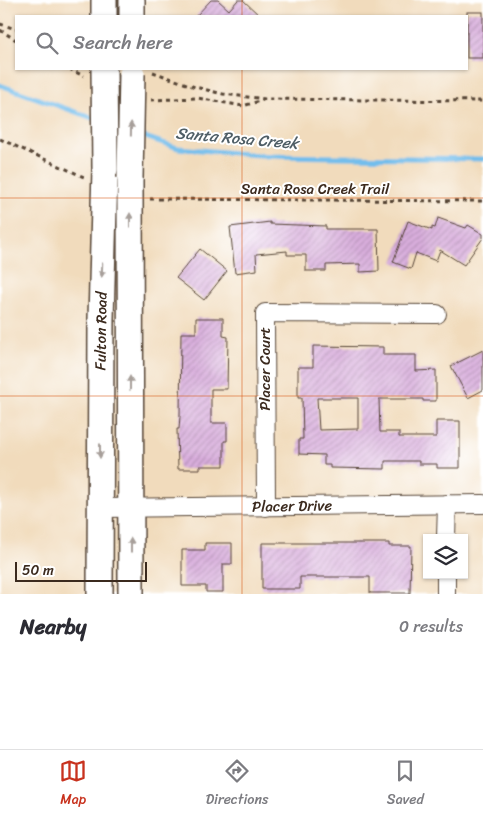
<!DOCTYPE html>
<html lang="en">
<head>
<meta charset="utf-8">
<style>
	:root { --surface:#fff; --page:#f2f2f3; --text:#2b2b33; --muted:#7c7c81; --line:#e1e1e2; --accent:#c8321e }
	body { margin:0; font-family:Sriracha,sans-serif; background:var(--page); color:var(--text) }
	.controls { position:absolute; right:15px; bottom:15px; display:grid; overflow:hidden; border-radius:0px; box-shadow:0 1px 4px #0004 }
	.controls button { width:45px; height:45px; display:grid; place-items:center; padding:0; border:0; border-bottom:1px solid var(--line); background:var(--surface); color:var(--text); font:25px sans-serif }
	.scale { position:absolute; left:15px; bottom:12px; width:132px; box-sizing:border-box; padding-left:5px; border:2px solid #3b2a1e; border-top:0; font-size:14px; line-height:18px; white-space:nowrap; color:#3b2a1e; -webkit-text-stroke:4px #fff; paint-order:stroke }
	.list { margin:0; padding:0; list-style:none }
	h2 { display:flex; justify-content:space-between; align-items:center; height:65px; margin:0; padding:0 20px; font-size:21px }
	h2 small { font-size:16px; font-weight:400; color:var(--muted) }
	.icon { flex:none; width:28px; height:28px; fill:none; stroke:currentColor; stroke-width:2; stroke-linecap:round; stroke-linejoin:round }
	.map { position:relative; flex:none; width:483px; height:594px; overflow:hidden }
	.search { position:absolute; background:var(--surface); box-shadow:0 1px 4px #0004; left:15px; right:15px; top:15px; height:55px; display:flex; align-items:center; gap:12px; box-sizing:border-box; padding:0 18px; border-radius:0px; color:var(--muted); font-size:19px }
	.sheet { height:155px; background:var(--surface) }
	nav { display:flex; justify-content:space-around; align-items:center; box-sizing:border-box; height:70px; border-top:1px solid var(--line); background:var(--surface); font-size:14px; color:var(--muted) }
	nav a { display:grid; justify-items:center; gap:2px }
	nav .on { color:var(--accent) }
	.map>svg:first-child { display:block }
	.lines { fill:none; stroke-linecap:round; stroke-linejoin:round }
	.stream { stroke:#73beec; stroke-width:5 }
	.building { fill:url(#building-hatch); fill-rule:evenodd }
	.street-casing { stroke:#564536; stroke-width:20 }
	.secondary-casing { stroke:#564536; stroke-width:28 }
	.path { stroke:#564536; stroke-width:3; stroke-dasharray:4 4; stroke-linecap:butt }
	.street { stroke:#fff; stroke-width:18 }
	.secondary { stroke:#fff; stroke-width:25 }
	.secondary-bridge-casing { stroke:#564536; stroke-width:28; stroke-linecap:butt }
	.secondary-bridge { stroke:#fff; stroke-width:25 }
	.oneway { fill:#a79f9a }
	.grid { fill:none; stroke:#d7540e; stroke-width:1; stroke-opacity:0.55 }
	.labels { text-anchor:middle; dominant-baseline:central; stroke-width:4; stroke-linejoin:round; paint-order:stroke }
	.street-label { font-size:15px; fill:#3b2a1e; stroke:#fff }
	.water-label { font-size:16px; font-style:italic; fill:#4f5e66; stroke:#fff }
</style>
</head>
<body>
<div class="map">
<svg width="483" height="594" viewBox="0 0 483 594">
	<defs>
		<pattern id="building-hatch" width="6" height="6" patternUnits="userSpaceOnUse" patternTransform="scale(1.25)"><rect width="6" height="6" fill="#d9aedd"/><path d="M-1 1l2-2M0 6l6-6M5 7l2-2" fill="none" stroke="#b18eb3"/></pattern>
	</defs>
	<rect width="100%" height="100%" fill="#fff"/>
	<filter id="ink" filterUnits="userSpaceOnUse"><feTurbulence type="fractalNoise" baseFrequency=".02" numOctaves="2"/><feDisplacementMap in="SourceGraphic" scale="10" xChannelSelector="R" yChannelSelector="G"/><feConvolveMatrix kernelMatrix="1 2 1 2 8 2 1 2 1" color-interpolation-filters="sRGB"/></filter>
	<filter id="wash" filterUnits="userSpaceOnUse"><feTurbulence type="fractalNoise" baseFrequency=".0096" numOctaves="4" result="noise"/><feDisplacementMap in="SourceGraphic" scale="20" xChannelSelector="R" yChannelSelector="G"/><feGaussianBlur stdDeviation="1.12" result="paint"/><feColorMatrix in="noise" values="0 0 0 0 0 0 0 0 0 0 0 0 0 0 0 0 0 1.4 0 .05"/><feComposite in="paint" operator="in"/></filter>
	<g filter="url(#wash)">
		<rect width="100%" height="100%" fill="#f1dbbc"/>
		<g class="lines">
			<g class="stream">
				<polyline points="0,85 98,120"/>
				<polyline points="139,135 178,148 269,156 483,159"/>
			</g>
		</g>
		<g id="blocks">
			<g class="building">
				<polygon points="211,0 218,0 229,10 238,0 243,0 260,16 196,16"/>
				<rect x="467" y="12" width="16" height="46"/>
				<polygon points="438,218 466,228 468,225 483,234 483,238 464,265 440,250 436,261 416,253 411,269 393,262 408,221 432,230 432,227 435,228"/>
				<polygon points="270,222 270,224 326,226 326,229 378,229 379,271 360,272 360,264 326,265 326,271 306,271 306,255 287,255 287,251 256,254 257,270 235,273 230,227"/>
				<polygon points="200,249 227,271 204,300 176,278"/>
				<polygon points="196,318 223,318 223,336 228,337 227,389 211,389 211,423 227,423 227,441 224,441 224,466 200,466 200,469 178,469 177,429 179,429 180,416 181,333 196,333"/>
				<path d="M 313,346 L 383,347 L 383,355 L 416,355 L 416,371 L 436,370 L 436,401 L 423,401 L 423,399 L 379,399 L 380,432 L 399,432 L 399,437 L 436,437 L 436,421 L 460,421 L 460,468 L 437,468 L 437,464 L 419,464 L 419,461 L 385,461 L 385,469 L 330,468 L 330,465 L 324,465 L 324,455 L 299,454 L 299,439 L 303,439 L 302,398 L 298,398 L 298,367 L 313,367 ZM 317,398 L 358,398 L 358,429 L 319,430 Z"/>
				<polygon points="483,350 483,390 468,398 451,366"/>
				<polygon points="205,543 232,543 232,564 223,564 223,592 206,592 206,586 182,586 182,550 205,550"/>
				<polygon points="262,543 389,543 389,546 411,546 410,593 370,593 370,577 300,577 300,589 262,589"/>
			</g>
		</g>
	</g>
	<g filter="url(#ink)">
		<use href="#blocks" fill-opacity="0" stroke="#564536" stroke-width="1"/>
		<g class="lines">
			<defs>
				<g id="street">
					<polyline points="266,507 265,313 437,314"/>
					<polyline points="100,508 483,504"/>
					<polyline points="446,538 447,504"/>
					<polyline points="446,594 446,575"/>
				</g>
				<g id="secondary">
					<polyline points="104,0 104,16"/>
					<polyline points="132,16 132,0"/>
					<polyline points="130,178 131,594"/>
					<polyline points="100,594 101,319 105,169"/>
				</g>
			</defs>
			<use href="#street" class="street-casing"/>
			<use href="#secondary" class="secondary-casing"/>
			<g class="path">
				<polyline points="0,24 16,29"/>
				<polyline points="0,30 16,40"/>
				<polyline points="69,69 84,76"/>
				<polyline points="153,72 195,87 223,94 265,99 483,101"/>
				<polyline points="151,100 197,98 243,106 263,100"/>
				<polyline points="0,139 84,177"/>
				<polyline points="150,199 483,201"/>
			</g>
			<use href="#street" class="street"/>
			<use href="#secondary" class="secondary"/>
			<defs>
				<g id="secondary-bridge">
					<polyline points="104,69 105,169"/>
					<polyline points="130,178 132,74"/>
				</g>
			</defs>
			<use href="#secondary-bridge" class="secondary-bridge-casing"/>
			<use href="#secondary-bridge" class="secondary-bridge"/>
		</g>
		<defs><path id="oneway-solid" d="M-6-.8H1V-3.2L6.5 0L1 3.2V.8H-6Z" transform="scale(1.25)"/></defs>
		<g class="oneway">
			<use href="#oneway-solid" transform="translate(131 129) rotate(-89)"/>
			<use href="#oneway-solid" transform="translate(130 220) rotate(-90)"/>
			<use href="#oneway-solid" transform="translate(102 270) rotate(92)"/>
			<use href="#oneway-solid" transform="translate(130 383) rotate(-90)"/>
			<use href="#oneway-solid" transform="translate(100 451) rotate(90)"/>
			<use href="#oneway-solid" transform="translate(131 545) rotate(-90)"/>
		</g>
	</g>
	<path class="grid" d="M 242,0 L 242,16M 242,69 L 242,594M 0,198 L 483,198M 0,396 L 483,396"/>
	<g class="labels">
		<g class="street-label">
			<text x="315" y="189">Santa Rosa Creek Trail</text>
			<text transform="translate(101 331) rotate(-89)">Fulton Road</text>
			<text transform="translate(265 369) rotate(-90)">Placer Court</text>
			<text transform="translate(292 506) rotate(-1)">Placer Drive</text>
		</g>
		<g class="water-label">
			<text transform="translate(237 138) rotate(5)">Santa Rosa Creek</text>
		</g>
	</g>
</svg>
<div class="controls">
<button><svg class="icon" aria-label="layers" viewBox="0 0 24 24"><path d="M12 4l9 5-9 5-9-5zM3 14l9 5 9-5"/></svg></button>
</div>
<div class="scale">50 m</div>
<div class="search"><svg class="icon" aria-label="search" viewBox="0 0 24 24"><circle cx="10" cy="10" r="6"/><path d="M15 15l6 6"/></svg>Search here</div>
</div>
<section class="sheet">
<h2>Nearby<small>0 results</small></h2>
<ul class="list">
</ul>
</section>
<nav>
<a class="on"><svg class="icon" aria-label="map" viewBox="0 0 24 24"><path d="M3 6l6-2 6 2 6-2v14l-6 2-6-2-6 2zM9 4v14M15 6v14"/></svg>Map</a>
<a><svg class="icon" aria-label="directions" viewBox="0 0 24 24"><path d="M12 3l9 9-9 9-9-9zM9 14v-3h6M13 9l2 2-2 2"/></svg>Directions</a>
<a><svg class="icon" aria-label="saved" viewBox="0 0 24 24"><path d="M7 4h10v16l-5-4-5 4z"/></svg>Saved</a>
</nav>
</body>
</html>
